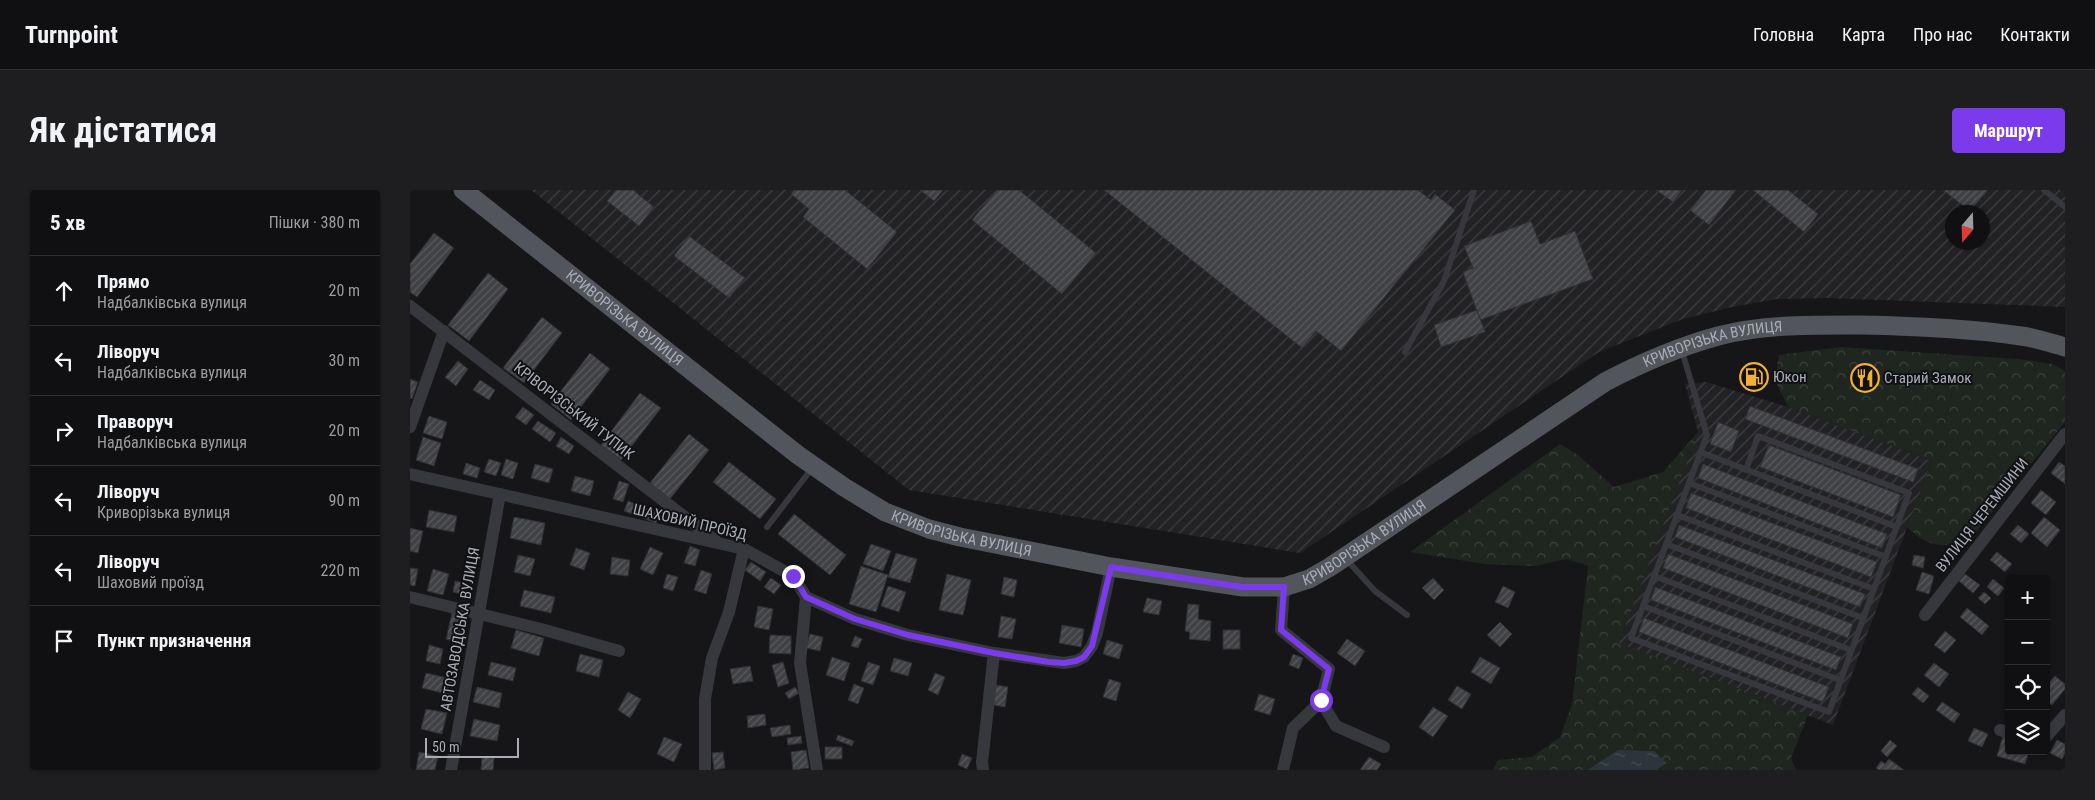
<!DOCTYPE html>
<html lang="uk">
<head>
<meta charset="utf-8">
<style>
	:root { --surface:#101012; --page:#1e1e20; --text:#f1f3f6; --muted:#9c9d9f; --line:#303032; --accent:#7c3aed }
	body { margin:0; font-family:"Roboto Condensed",sans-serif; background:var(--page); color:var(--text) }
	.controls { position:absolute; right:15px; bottom:15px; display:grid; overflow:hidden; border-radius:5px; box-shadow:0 1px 4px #0004 }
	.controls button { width:45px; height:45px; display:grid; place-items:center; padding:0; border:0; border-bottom:1px solid var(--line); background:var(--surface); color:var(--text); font:25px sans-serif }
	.compass { position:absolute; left:1535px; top:15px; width:45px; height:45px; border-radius:50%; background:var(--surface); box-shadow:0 1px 4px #0004; rotate:199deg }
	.scale { position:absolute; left:15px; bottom:12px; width:94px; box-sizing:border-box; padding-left:5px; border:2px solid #a8adb8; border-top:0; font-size:14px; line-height:18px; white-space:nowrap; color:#a8adb8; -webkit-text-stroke:4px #111113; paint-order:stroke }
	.stop { position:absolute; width:15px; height:15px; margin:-11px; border:4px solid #7c3aed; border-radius:50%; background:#fff }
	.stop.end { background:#7c3aed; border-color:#fff; box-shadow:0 1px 5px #0008 }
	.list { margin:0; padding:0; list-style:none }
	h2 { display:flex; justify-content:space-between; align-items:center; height:65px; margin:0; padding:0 20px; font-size:21px }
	h2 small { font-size:16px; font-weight:400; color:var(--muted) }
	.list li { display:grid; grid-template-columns:32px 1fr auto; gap:15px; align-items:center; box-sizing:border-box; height:70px; padding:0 20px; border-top:1px solid var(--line) }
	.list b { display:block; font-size:19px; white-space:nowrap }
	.list p { margin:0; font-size:16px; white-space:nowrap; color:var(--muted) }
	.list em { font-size:16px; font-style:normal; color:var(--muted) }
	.icon { flex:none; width:28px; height:28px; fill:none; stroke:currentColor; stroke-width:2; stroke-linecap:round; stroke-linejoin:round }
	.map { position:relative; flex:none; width:1655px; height:580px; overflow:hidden; border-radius:5px }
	header { display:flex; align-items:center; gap:30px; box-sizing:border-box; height:70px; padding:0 25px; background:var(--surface); border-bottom:1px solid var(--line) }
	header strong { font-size:24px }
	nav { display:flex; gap:28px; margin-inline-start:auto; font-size:18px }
	.intro { display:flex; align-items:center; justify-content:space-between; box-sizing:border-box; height:120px; padding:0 30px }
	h1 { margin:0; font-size:35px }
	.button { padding:12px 22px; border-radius:5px; background:var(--accent); color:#fff; font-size:18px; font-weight:700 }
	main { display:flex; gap:30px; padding:0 30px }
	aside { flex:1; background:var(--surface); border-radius:5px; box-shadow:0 1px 4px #0004 }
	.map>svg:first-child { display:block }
	.industrial { fill:url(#industrial-furrows); fill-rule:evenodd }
	.forest { fill:url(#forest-crowns) }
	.water { fill:url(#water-ripples) }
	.building { fill:url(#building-hatch); stroke:#303034 }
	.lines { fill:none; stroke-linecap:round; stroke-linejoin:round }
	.lane { stroke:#37383d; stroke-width:6 }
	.street { stroke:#37383d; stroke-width:12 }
	.primary { stroke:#53555c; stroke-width:19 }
	.route { stroke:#7c3aed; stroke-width:6 }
	.labels { text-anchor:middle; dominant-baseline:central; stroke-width:4; stroke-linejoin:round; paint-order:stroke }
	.street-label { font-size:15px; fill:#a8adb8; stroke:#111113 }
	.poi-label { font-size:15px; fill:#a8adb8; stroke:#111113; text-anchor:start }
</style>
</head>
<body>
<header>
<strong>Turnpoint</strong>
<nav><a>Головна</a><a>Карта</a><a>Про нас</a><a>Контакти</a></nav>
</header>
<div class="intro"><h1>Як дістатися</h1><a class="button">Маршрут</a></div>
<main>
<aside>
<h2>5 хв<small>Пішки · 380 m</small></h2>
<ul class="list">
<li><svg class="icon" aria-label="ahead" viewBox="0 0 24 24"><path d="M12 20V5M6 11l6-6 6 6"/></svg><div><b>Прямо</b><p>Надбалківська вулиця</p></div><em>20 m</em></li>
<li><svg class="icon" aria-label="left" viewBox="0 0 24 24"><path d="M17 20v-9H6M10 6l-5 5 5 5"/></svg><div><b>Ліворуч</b><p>Надбалківська вулиця</p></div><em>30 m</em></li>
<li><svg class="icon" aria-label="right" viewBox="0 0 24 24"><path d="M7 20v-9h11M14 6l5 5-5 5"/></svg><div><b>Праворуч</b><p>Надбалківська вулиця</p></div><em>20 m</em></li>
<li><svg class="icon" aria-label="left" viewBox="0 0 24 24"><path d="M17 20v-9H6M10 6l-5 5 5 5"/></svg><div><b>Ліворуч</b><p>Криворізька вулиця</p></div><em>90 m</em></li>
<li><svg class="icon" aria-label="left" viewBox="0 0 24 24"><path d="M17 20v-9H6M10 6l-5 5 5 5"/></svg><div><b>Ліворуч</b><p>Шаховий проїзд</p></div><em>220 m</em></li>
<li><svg class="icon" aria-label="arrive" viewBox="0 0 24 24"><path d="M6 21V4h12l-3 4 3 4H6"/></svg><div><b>Пункт призначення</b></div></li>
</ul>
</aside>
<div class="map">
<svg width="1655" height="580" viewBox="0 0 1655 580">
	<defs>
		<pattern id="industrial-furrows" width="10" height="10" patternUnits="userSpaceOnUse" patternTransform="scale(1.25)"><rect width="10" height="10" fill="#222225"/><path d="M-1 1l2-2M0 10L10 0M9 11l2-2" fill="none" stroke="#3f3f43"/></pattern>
		<pattern id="forest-crowns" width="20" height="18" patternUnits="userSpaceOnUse" patternTransform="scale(1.25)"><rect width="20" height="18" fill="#1e261f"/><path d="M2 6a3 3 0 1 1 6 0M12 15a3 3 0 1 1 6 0" fill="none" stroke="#3c433d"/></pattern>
		<pattern id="water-ripples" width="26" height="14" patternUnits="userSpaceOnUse" patternTransform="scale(1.25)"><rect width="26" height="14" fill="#2c353c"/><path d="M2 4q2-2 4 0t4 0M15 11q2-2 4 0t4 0" fill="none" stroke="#485056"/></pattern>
		<pattern id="building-hatch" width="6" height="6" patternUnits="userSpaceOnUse" patternTransform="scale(1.25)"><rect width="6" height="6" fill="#404145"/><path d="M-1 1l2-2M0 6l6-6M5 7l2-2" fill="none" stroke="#595a5e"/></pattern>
	</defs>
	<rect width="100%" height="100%" fill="#161618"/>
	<g class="industrial">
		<path d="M 121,0 L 1655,0 L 1655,117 L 1416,108 L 1367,109 L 1322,117 L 1273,129 L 1189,162 L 890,363 L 499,300 ZM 1542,22 L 1572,22 L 1572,52 L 1542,52 Z"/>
		<polygon points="1296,192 1378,217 1522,271 1423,535 1208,453 1288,242 1275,194"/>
	</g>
	<g class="forest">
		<path d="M 1431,157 L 1607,169 L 1643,174 L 1655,181 L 1655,232 L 1558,352 C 1531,358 1518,357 1497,337 L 1522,271 L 1378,217 L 1365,190 L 1369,165 Z"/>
		<polygon points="1288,242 1209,453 1398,525 1381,568 1386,580 1083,580 1088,570 1122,567 1150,547 1162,515 1178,376 1157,369 1125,376 1075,374 1000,362 1150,254 1168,265 1204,297 1253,282"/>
	</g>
	<polygon class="water" points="1208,560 1244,561 1256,573 1246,580 1178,580"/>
	<g class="building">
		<polygon points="206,0 223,0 244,17 229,36 197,11"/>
		<polygon points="384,0 435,0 487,42 457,79 393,27 399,19 381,4"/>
		<polygon points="510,0 533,0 524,11"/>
		<polygon points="587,0 609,0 686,63 652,104 562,30"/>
		<polygon points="694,0 1008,0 1021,10 1025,4 1045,20 931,161 906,141 892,158"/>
		<polygon points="1246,0 1272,0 1263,12"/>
		<polygon points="1296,0 1326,0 1299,35 1280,20"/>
		<polygon points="1343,0 1378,0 1408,24 1394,42"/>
		<polygon points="1533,0 1578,0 1560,21"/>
		<polygon points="1121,31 1130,54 1165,41 1183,89 1070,130 1053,82 1063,78 1054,56"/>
		<polygon points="24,43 44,58 7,107 0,102 0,74"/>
		<polygon points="279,46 335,88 319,108 264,66"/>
		<polygon points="78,83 98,99 59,151 38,135"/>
		<polygon points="1067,120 1075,142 1031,157 1024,135"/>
		<polygon points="132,127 152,143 114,193 93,178"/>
		<polygon points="180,163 200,179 161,230 141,214"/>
		<polygon points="48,171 58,179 46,196 35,187"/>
		<polygon points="0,189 8,192 2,209 0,208"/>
		<polygon points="70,190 85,200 79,210 63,200"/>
		<polygon points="230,203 251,218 211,270 191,255"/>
		<polygon points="1340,216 1508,279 1503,292 1335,229"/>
		<polygon points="113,217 124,225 116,235 105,227"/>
		<polygon points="19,226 37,232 32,249 13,243"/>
		<polygon points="128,231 146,243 140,252 122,239"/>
		<polygon points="1308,232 1329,241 1321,262 1300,254"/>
		<polygon points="279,244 299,260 260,309 240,293"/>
		<polygon points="13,247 31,253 24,276 6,270"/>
		<polygon points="151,247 164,256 159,264 146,256"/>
		<polygon points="1359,255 1491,305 1483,327 1350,277"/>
		<polygon points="79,269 91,273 86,286 74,282"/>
		<polygon points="96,269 108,273 103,289 91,285"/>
		<polygon points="319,272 366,309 350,329 303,292"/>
		<polygon points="1649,272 1655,276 1655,294 1641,283"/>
		<polygon points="56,273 70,278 67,288 53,284"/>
		<polygon points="125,274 143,279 139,293 121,288"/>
		<polygon points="1293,274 1477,344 1472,358 1288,288"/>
		<polygon points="165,286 184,291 180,306 161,301"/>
		<polygon points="209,291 219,294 213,312 203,309"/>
		<polygon points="1631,300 1646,312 1636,325 1621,313"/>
		<polygon points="1281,303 1467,372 1461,387 1276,318"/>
		<polygon points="218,311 249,323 246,333 214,321"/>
		<polygon points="19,320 47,326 44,342 16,337"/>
		<polygon points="384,324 436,365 420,385 368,344"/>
		<polygon points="104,327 135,333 131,355 100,348"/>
		<polygon points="1634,327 1650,340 1637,357 1621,343"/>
		<polygon points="1269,335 1455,404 1450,417 1265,347"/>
		<polygon points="1608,335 1619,344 1611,353 1600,344"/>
		<polygon points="0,338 13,341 8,363 0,361"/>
		<polygon points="461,354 481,361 473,381 453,374"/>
		<polygon points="280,356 290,360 285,376 274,373"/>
		<polygon points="240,357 253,363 243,385 230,379"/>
		<polygon points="166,358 180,363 174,380 160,375"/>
		<polygon points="1587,362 1602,374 1595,382 1580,370"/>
		<polygon points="486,363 507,369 500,393 478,387"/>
		<polygon points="1258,364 1443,434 1438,448 1253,378"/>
		<polygon points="108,365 125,369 120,386 104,382"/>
		<polygon points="1504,365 1515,367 1513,378 1502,375"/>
		<polygon points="202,367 220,370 218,386 200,384"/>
		<polygon points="341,372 356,382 350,391 335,380"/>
		<polygon points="451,376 478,385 466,422 439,414"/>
		<polygon points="0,378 8,379 5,396 0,395"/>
		<polygon points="23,379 39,384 33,405 17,401"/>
		<polygon points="291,380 302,384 296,404 284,400"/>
		<polygon points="1512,382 1524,386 1519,404 1506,400"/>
		<polygon points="257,384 268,387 263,401 253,398"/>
		<polygon points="537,384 561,390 553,425 529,420"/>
		<polygon points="1555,384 1570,395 1563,403 1549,391"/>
		<polygon points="594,387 607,390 604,407 591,404"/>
		<polygon points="361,388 371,395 364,404 354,397"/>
		<polygon points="1023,388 1034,400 1024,410 1012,398"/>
		<polygon points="1583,389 1594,398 1588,406 1577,397"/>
		<polygon points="45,391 58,394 56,405 43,402"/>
		<polygon points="478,396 496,402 489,422 471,416"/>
		<polygon points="1093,396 1105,402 1098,418 1085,412"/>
		<polygon points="1245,397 1431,467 1426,480 1241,410"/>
		<polygon points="114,400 145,407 141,423 110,416"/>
		<polygon points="1574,402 1581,408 1575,414 1568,408"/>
		<polygon points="737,408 752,411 749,425 733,422"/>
		<polygon points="778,414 789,415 788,429 801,431 800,451 779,449 780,442 775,441"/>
		<polygon points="348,416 363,419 359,440 344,437"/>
		<polygon points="1557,418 1579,436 1572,445 1550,427"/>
		<polygon points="42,423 57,426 51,453 36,449"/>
		<polygon points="591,426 606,429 602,449 588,447"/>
		<polygon points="1234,428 1419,497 1413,512 1229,442"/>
		<polygon points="1090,432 1102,444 1090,457 1077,445"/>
		<polygon points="652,435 674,439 671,457 649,453"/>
		<polygon points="106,440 134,448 129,466 101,458"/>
		<rect x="813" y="440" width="17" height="19"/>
		<polygon points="1535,441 1546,450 1535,463 1524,455"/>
		<polygon points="400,444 413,447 410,461 396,458"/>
		<polygon points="360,445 381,446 381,464 359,463"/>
		<polygon points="445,446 452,449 448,458 441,456"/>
		<polygon points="937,449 955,461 945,476 927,463"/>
		<polygon points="697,450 713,455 709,469 693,464"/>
		<polygon points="19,455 33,459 30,474 16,471"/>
		<polygon points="170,464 193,470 189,487 166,481"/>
		<polygon points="883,464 893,468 889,479 879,475"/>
		<polygon points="422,467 440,473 434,491 416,485"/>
		<polygon points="1070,467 1090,478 1081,494 1061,482"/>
		<polygon points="484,468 502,473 498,486 480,481"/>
		<polygon points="81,472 106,478 103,491 78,485"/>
		<polygon points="373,472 379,493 368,497 362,475"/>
		<polygon points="458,472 470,476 463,495 451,491"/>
		<polygon points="1524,473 1539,484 1529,497 1514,485"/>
		<polygon points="340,476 343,491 323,494 320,479"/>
		<polygon points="16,483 45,490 41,505 12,498"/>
		<polygon points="525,483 535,487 528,505 518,500"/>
		<polygon points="1645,486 1655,494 1655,499 1642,515 1636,511 1636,496"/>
		<polygon points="699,489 711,493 706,511 693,507"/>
		<polygon points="444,494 454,498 448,514 438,510"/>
		<polygon points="586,495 598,497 595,517 583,515"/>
		<polygon points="1047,496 1061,504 1052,519 1038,510"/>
		<polygon points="67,497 92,503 89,518 63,512"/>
		<polygon points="385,497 389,503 379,509 375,503"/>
		<polygon points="1508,497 1519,506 1513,513 1502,504"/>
		<polygon points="218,502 231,509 220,528 208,520"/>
		<polygon points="849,504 865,509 860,525 844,520"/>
		<polygon points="1532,512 1550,524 1544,533 1526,520"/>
		<polygon points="1023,517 1038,526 1023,547 1009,537"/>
		<polygon points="16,519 37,523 32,544 11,539"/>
		<polygon points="355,524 356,535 338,538 337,526"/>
		<polygon points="64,529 90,535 87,551 60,546"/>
		<polygon points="380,535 381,544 362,547 360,538"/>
		<polygon points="1564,538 1578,544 1572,557 1558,551"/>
		<polygon points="428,545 444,551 442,556 426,550"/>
		<polygon points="391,546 392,553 378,555 377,548"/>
		<polygon points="1593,546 1599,548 1599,561 1619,561 1615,574 1587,566"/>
		<polygon points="254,547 272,554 264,572 247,564"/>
		<polygon points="1480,550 1487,556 1477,567 1471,561"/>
		<polygon points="1647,550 1655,554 1655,563 1652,569 1640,563"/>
		<rect x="415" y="557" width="17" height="12"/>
		<polygon points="396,560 399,578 383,580 381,562"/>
		<polygon points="9,562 28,566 25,580 6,580"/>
		<polygon points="313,562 315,578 304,580 302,563"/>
		<polygon points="552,564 562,568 557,579 548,575"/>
		<polygon points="72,567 84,568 83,580 71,580"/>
		<polygon points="959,567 971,574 967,580 950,580"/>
		<polygon points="1479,569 1494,580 1469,580 1466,578 1471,571 1475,574"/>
	</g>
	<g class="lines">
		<g class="lane">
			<polyline points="1634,0 1655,17"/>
			<polyline points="1272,161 1297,245 1221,448 1419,522 1499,303 1348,246 1336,280"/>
			<polyline points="995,162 1034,91 1064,0"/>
			<polyline points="1290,262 1487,337"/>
			<polyline points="1279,293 1476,367"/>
			<polyline points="1267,325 1464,399"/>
			<polyline points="357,337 403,277"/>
			<polyline points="1256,354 1453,428"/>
			<polyline points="936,369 965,401 997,425"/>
			<polyline points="1244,386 1441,460"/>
			<polyline points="1233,416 1430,490"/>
		</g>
		<g class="street">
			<polyline points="0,116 306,351"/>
			<polyline points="0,237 34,141"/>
			<polyline points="0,284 334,359 383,386 396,407 445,429 498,445 584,463 654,473 666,471 674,467 682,456 687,443 701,377"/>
			<polyline points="874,397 871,440 919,479 911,511 926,536 974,557"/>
			<polyline points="0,407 131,439 209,461"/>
			<polyline points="396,407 390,473 407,580"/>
			<polyline points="1515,425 1655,244"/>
			<polyline points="1590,540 1599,543"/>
			<polyline points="1636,547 1655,525"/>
			<polyline points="41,580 90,304"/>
			<polyline points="295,580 295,509 302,468 319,422 334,359"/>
			<polyline points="573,580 572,572 584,463"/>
			<polyline points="873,580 883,538 911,511"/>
		</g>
		<path class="primary" id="s1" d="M 53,0 L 388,265 L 434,297 L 475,322 L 519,339 L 550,347 L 701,377 L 833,397 L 874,397 L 899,389 L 920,377 L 1195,192 C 1231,173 1268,157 1308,146 C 1354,134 1403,135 1451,135 C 1504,136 1558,138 1611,146 C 1626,148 1640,153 1655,157"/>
	</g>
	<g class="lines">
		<polyline class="route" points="383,386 396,407 445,429 498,445 584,463 639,472 654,473 666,471 674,467 682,456 701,377 832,397 874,397 871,440 919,479 911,510"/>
	</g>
	<defs>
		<symbol id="fuel-ring" viewBox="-11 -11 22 22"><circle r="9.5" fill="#111113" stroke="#f2b134" stroke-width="1.5"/><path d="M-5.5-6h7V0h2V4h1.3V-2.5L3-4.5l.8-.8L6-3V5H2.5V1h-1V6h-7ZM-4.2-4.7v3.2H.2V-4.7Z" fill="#f2b134"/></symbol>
		<symbol id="restaurant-ring" viewBox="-11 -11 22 22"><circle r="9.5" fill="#111113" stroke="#f2b134" stroke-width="1.5"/><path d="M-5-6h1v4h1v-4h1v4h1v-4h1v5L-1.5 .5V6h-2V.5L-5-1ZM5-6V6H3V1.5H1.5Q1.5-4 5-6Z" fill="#f2b134"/></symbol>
	</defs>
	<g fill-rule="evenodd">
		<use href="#fuel-ring" x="1328" y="171" width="32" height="32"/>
		<use href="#restaurant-ring" x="1439" y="172" width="32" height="32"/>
	</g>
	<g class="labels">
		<g class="street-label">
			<text stroke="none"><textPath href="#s1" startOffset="206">КРИВОРІЗЬКА ВУЛИЦЯ</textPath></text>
			<text stroke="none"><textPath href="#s1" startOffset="1436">КРИВОРІЗЬКА ВУЛИЦЯ</textPath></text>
			<text transform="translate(164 221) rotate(38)">КРІВОРІЗСЬКИЙ ТУПИК</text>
			<text transform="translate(1572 325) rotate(-52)">ВУЛИЦЯ ЧЕРЕМШИНИ</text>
			<text transform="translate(280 332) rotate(13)">ШАХОВИЙ ПРОЇЗД</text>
			<text stroke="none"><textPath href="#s1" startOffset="611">КРИВОРІЗЬКА ВУЛИЦЯ</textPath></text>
			<text stroke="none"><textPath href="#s1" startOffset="1031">КРИВОРІЗЬКА ВУЛИЦЯ</textPath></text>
			<text transform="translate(50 439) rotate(-80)">АВТОЗАВОДСЬКА ВУЛИЦЯ</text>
		</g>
		<g class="poi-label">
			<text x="1363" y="187">Юкон</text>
			<text x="1474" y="188">Старий Замок</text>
		</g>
	</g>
</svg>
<div class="controls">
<button>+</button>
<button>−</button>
<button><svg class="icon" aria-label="locate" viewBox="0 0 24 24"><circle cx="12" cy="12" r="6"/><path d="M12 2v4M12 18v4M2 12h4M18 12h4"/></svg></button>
<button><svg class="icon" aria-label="layers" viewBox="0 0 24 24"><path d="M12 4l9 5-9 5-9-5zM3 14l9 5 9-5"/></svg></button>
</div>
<svg class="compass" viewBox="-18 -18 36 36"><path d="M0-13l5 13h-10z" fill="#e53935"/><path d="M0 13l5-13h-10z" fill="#9c9d9f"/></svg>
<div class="scale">50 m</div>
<div class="stop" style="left:911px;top:510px"></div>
<div class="stop end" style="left:383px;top:386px"></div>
</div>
</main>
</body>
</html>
